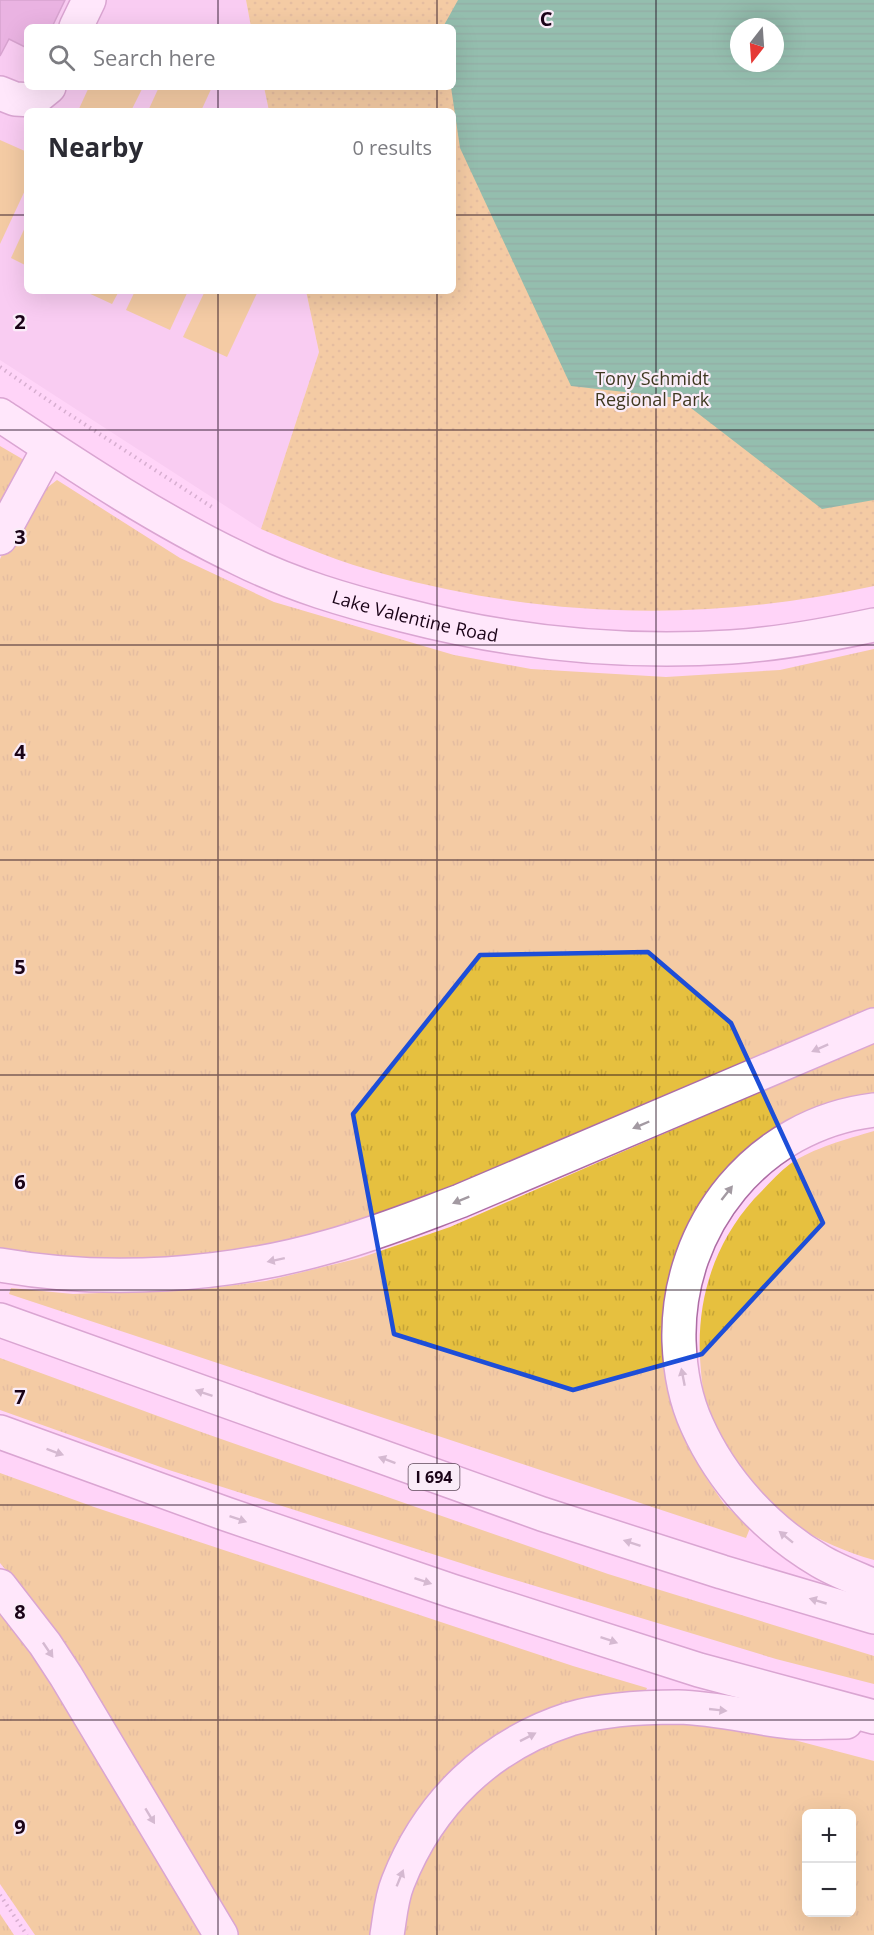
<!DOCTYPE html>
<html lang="en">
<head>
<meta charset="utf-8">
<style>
	:root { --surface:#fff; --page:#f2f2f3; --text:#2b2b33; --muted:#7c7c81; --line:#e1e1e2 }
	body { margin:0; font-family:"Open Sans",sans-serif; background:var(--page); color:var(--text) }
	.controls { position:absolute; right:18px; bottom:18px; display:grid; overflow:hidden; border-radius:9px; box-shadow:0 6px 24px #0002 }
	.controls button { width:54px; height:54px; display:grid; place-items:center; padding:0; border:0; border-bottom:2px solid var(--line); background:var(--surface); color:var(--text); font:30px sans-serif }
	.compass { position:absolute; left:730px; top:18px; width:54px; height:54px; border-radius:50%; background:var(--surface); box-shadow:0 6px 24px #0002; rotate:197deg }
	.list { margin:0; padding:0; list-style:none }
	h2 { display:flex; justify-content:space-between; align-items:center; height:78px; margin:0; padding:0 24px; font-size:26px }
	h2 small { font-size:20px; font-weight:400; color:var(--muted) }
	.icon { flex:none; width:33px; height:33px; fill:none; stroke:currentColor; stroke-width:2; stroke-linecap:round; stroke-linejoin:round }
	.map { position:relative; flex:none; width:874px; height:1935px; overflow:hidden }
	.search { position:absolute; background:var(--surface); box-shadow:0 6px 24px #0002; left:24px; top:24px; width:432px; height:66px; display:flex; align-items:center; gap:15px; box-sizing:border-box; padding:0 21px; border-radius:9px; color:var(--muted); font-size:22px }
	.panel { position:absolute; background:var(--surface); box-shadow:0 6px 24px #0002; left:24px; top:108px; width:432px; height:186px; border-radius:9px }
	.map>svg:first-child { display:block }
	.built { fill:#f1c4ea }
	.grass { fill:url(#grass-tufts); fill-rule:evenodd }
	.park { fill:url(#park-dots); fill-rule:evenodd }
	.pitch { fill:#e6c03f }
	.water { fill:url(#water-rules); fill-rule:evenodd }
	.building { fill:#d08dc7; stroke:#a869a0; stroke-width:1.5 }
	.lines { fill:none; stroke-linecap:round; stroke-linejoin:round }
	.minor-casing { stroke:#ad6da4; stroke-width:36 }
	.highway-casing { stroke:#ad6da4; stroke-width:36 }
	.path { stroke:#a682a0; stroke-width:4; stroke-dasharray:1.5 4.5; stroke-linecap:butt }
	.minor { stroke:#fff; stroke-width:33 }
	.highway { stroke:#fff; stroke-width:33 }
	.oneway { fill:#a39aa2 }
	.marked { fill:none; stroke:#1d4ed8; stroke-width:4.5; stroke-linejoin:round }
	.grid { fill:none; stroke:#1a0317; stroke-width:1.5; stroke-opacity:0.55 }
	.labels { text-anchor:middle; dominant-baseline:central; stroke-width:4.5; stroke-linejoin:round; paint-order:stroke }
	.shield { fill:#faecf8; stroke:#5d495a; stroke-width:1.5 }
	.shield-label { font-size:16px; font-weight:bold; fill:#1a0317 }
	.park-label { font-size:18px; fill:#3f3820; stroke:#faecf8 }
	.street-label { font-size:18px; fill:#1a0317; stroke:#faecf8 }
	.grid-label { font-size:20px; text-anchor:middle; font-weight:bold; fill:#1a0317; stroke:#faecf8; stroke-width:4.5; stroke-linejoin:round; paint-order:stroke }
</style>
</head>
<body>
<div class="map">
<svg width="874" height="1935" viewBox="0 0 874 1935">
	<defs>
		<pattern id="grass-tufts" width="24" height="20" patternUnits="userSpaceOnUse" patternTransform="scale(1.5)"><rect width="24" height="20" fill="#e6c03f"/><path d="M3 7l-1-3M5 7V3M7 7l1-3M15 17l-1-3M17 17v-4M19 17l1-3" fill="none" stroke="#c5a337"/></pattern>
		<pattern id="park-dots" width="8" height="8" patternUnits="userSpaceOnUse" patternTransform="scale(1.5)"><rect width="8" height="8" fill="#e6c03f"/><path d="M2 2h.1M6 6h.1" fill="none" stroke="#c5a337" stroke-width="1.8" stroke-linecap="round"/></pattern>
		<pattern id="water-rules" width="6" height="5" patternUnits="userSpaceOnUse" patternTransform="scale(1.5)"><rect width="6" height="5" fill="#13a554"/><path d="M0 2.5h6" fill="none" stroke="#118445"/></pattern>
	</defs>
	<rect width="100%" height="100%" fill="#ffd4f8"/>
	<polygon class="built" points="0,0 246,0 251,27 27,27 27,87 264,87 269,111 27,111 27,291 306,291 319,352 261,529 0,360"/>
	<g class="grass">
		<polygon points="0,446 24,460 0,503"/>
		<polygon points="57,480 180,558 274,602 454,655 531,669 666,677 780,670 874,649 874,1014 374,1227 192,1264 0,1258 0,559 19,519 30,501"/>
		<polygon points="874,1042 874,1099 723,1183 669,1381 683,1435 707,1479 724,1504 750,1528 746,1538 9,1294 11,1288 73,1294 204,1289 266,1281 360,1258 450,1227"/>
		<path d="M 874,1131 L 874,1560 C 832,1548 786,1526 758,1493 C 735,1467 717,1435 706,1402 C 702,1388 701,1372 700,1358 C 697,1298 714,1244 754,1199 C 765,1188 777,1174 790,1164 C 813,1148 847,1139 874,1131 Z"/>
		<polygon points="0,1358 204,1433 608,1574 874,1656 874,1684 776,1659 492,1573 169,1470 0,1410"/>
		<polygon points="0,1473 94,1507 573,1666 647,1688 644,1695 498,1738 371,1935 238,1935 79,1668 37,1607 0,1563"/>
		<polygon points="0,1607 23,1633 207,1935 35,1935 0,1884"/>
		<path d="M 676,1721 L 756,1730 L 874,1761 L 874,1935 L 400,1935 C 414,1864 445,1816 502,1772 C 513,1764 524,1754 536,1748 C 580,1728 628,1723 676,1721 ZM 806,1814 L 852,1814 L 852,1912 L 806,1912 Z"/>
		<polygon points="0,1914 14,1935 0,1935"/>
	</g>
	<path class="park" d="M 246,0 L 874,0 L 874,586 C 710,622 547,619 384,574 C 342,563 301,546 261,529 L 319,352 L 306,291 L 453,291 L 453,111 L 269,111 L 264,87 L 453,87 L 453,27 L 251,27 ZM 739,27 L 775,27 L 775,63 L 739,63 Z"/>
	<g class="pitch">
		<polygon points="89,87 143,87 131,111 78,111"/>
		<polygon points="159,87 212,87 201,111 148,111"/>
		<polygon points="0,140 27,152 27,186 0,244"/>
		<polygon points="27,223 27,266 11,258"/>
		<polygon points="84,291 119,291 112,304"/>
		<polygon points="135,291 188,291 170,330 126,310"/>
		<polygon points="205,291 258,291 227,357 183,337"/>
	</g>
	<path class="water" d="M 458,0 L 874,0 L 874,500 L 822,509 L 678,398 L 571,386 L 460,148 L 451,87 L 453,87 L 453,27 L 443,27 ZM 739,27 L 775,27 L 775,63 L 739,63 Z"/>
	<polygon class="building" points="0,0 65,0 52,27 27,27 27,48 9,39 0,56"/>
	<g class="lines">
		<defs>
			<g id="minor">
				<polyline points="76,27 89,0"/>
				<polyline points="0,93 15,99 33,100 49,87"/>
				<path id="s1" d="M 0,415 C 77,466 156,519 240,559 C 292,585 347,601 403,615 C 511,643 619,654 731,647 C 779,644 827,635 874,625"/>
				<polyline points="0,538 49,448"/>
			</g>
			<g id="highway">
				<path d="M 874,1110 C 758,1124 676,1226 679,1341 C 680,1369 685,1399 697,1425 C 722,1481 767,1530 820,1561 C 837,1571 856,1578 874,1586"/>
				<path d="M 0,1265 C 107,1284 227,1276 331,1246 C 375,1234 417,1217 460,1201 L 874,1025"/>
				<polyline points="0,1320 542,1514 722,1572 874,1617"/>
				<polyline points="0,1432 226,1514 452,1591 699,1670 874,1717"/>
				<polyline points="0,1586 45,1644 66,1676 221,1935"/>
				<path d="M 387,1935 C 390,1917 391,1899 398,1882 C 429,1803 489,1745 570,1719 C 604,1709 644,1707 678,1707 C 717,1708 753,1718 791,1722 C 809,1723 828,1722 846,1722"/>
			</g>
		</defs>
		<use href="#minor" class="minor-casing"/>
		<use href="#highway" class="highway-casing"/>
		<g class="path">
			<polyline points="0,367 55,405 215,509"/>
			<polyline points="0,1895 27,1935"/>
		</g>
		<use href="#minor" class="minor"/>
		<use href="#highway" class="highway"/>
	</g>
	<defs><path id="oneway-solid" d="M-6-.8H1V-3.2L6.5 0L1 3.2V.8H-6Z" transform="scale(1.5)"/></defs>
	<g class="oneway">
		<use href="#oneway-solid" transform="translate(820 1048) rotate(156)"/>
		<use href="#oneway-solid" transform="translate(641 1125) rotate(157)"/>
		<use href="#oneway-solid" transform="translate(727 1193) rotate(-52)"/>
		<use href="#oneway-solid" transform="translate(461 1200) rotate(158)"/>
		<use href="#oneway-solid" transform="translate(276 1260) rotate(168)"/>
		<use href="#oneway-solid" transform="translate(683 1377) rotate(-101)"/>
		<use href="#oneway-solid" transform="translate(204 1393) rotate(-161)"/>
		<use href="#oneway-solid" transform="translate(55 1452) rotate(20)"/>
		<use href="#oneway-solid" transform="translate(387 1460) rotate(-160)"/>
		<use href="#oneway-solid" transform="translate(238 1519) rotate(19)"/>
		<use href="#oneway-solid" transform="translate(786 1537) rotate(-141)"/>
		<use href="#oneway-solid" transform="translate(632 1543) rotate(-162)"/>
		<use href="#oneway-solid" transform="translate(423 1581) rotate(18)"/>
		<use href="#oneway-solid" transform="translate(818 1601) rotate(-164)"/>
		<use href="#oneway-solid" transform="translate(609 1640) rotate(19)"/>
		<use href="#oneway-solid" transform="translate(48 1650) rotate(56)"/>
		<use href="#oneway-solid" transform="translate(718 1710) rotate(6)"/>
		<use href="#oneway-solid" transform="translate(528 1737) rotate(-27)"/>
		<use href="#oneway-solid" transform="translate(150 1816) rotate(59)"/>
		<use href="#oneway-solid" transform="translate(400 1878) rotate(-68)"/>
	</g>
	<path d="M0 0H874V1935H0ZM 648,952 L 731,1023 L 823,1223 L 702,1354 L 573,1390 L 394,1334 L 353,1114 L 480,955 Z" fill="#ffd4f8" fill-opacity=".55" fill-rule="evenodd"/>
	<path class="marked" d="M 648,952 L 731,1023 L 823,1223 L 702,1354 L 573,1390 L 394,1334 L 353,1114 L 480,955 Z"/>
	<path class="grid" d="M 218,0 L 218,27M 437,0 L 437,27M 656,0 L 656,1935M 218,87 L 218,111M 437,87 L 437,111M 0,215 L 27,215M 453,215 L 874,215M 218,291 L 218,1935M 437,291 L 437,1935M 0,430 L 874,430M 0,645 L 874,645M 0,860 L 874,860M 0,1075 L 874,1075M 0,1290 L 874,1290M 0,1505 L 874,1505M 0,1720 L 874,1720"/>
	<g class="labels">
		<rect class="shield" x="408.5" y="1464" width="51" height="26" rx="4.5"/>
		<g class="shield-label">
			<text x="434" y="1477">I 694</text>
		</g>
		<g class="park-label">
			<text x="652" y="378">Tony Schmidt<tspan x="652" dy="21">Regional Park</tspan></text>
		</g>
		<g class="street-label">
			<text stroke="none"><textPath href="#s1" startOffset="465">Lake Valentine Road</textPath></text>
		</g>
	</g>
	<g class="grid-label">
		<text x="546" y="26">C</text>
		<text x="20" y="329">2</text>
		<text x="20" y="544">3</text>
		<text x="20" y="759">4</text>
		<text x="20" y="974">5</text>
		<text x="20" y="1189">6</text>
		<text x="20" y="1404">7</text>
		<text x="20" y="1619">8</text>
		<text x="20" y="1834">9</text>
	</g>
</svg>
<div class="controls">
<button>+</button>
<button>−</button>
</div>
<svg class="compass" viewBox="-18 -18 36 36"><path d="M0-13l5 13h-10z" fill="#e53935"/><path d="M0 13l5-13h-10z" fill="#7c7c81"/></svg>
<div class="search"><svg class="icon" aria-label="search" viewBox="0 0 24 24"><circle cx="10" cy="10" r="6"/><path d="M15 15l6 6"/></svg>Search here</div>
<section class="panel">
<h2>Nearby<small>0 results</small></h2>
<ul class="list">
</ul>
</section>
</div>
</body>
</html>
